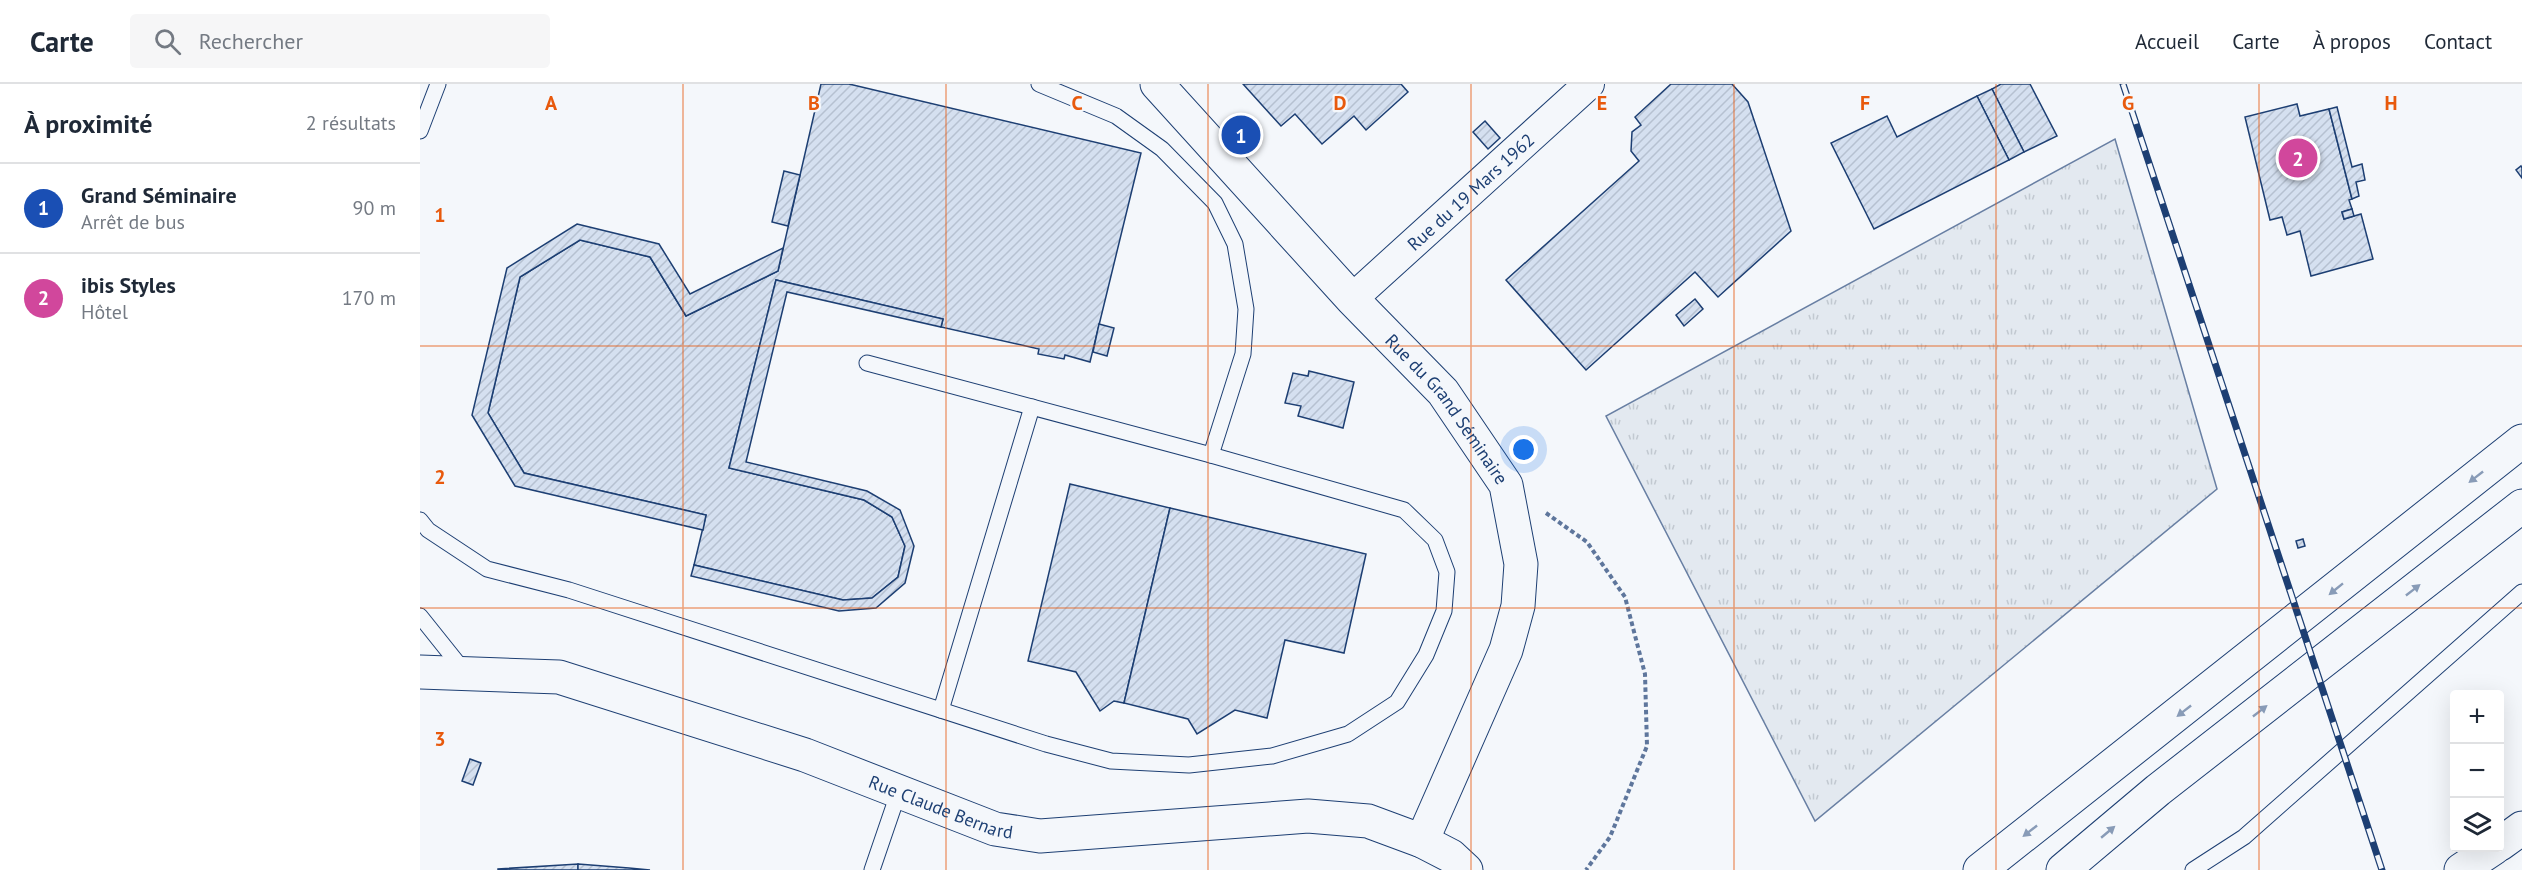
<!DOCTYPE html>
<html lang="fr">
<head>
<meta charset="utf-8">
<style>
	:root { --surface:#fff; --page:#f6f6f7; --text:#1f2937; --muted:#747a83; --line:#e0e1e3; --accent:#d93025 }
	body { margin:0; font-family:"PT Sans",sans-serif; background:var(--page); color:var(--text) }
	.controls { position:absolute; right:18px; bottom:18px; display:grid; overflow:hidden; border-radius:6px; box-shadow:0 6px 24px #0002 }
	.controls button { width:54px; height:54px; display:grid; place-items:center; padding:0; border:0; border-bottom:2px solid var(--line); background:var(--surface); color:var(--text); font:30px sans-serif }
	.you { position:absolute; left:1104px; top:366px; width:21px; height:21px; margin:-15px; border:4px solid #fff; border-radius:50%; background:#1a73e8; box-shadow:0 0 0 9px #1a73e833 }
	.badge { display:grid; place-items:center; width:39px; height:39px; border-radius:50%; background:var(--accent); color:#fff; font-size:20px; font-weight:700 }
	.pin { position:absolute; translate:-50% -50%; border:3px solid #fff; box-shadow:0 2px 6px #0006 }
	.list { margin:0; padding:0; list-style:none }
	h2 { display:flex; justify-content:space-between; align-items:center; height:78px; margin:0; padding:0 24px; font-size:26px }
	h2 small { font-size:20px; font-weight:400; color:var(--muted) }
	.list li { display:grid; grid-template-columns:39px 1fr auto; gap:18px; align-items:center; box-sizing:border-box; height:90px; padding:0 24px; border-top:2px solid var(--line) }
	.list b { display:block; font-size:22px; white-space:nowrap }
	.list p { margin:0; font-size:20px; white-space:nowrap; color:var(--muted) }
	.list em { font-size:20px; font-style:normal; color:var(--muted) }
	.icon { flex:none; width:33px; height:33px; fill:none; stroke:currentColor; stroke-width:2; stroke-linecap:round; stroke-linejoin:round }
	.map { position:relative; flex:none; width:2102px; height:786px; overflow:hidden }
	header { display:flex; align-items:center; gap:36px; box-sizing:border-box; height:84px; padding:0 30px; background:var(--surface); border-bottom:2px solid var(--line) }
	header strong { font-size:28px }
	nav { display:flex; gap:33px; margin-inline-start:auto; font-size:21px }
	.search { width:420px; height:54px; background:var(--page); display:flex; align-items:center; gap:15px; box-sizing:border-box; padding:0 21px; border-radius:6px; color:var(--muted); font-size:22px }
	main { display:flex }
	aside { flex:1; background:var(--surface) }
	.map>svg:first-child { display:block }
	.grass { fill:url(#grass-tufts); stroke:#687fa3; stroke-width:1.5 }
	.building { fill:url(#building-hatch); stroke:#1d3f73; stroke-width:1.5 }
	.lines { fill:none; stroke-linecap:round; stroke-linejoin:round }
	.service-casing { stroke:#1d3f73; stroke-width:17 }
	.minor-casing { stroke:#1d3f73; stroke-width:32 }
	.tertiary-casing { stroke:#1d3f73; stroke-width:35 }
	.primary-casing { stroke:#1d3f73; stroke-width:35 }
	.motorway-casing { stroke:#1d3f73; stroke-width:35 }
	.path { stroke:#5e769c; stroke-width:4; stroke-dasharray:4.5 3; stroke-linecap:butt }
	.service { stroke:#f4f7fb; stroke-width:15 }
	.minor { stroke:#f4f7fb; stroke-width:30 }
	.tertiary { stroke:#f4f7fb; stroke-width:33 }
	.primary { stroke:#f4f7fb; stroke-width:33 }
	.motorway { stroke:#f4f7fb; stroke-width:33 }
	.rail-casing { stroke:#1d3f73; stroke-width:7 }
	.rail { stroke:#f4f7fb; stroke-width:4.5; stroke-dasharray:14; stroke-linecap:butt }
	.oneway { fill:#889bb7 }
	.grid { fill:none; stroke:#e8590c; stroke-width:1.5; stroke-opacity:0.55 }
	.labels { text-anchor:middle; dominant-baseline:central; stroke-width:4.5; stroke-linejoin:round; paint-order:stroke }
	.street-label { font-size:18px; fill:#1d3f73; stroke:#f4f7fb }
	.grid-label { font-size:20px; text-anchor:middle; font-weight:bold; fill:#e8590c; stroke:#f4f7fb; stroke-width:4.5; stroke-linejoin:round; paint-order:stroke }
</style>
</head>
<body>
<header>
<strong>Carte</strong>
<div class="search"><svg class="icon" aria-label="search" viewBox="0 0 24 24"><circle cx="10" cy="10" r="6"/><path d="M15 15l6 6"/></svg>Rechercher</div>
<nav><a>Accueil</a><a>Carte</a><a>À propos</a><a>Contact</a></nav>
</header>
<main>
<aside>
<h2>À proximité<small>2 résultats</small></h2>
<ul class="list">
<li><span class="badge" style="background:#1a4fb4">1</span><div><b>Grand Séminaire</b><p>Arrêt de bus</p></div><em>90 m</em></li>
<li><span class="badge" style="background:#d1479c">2</span><div><b>ibis Styles</b><p>Hôtel</p></div><em>170 m</em></li>
</ul>
</aside>
<div class="map">
<svg width="2102" height="786" viewBox="0 0 2102 786">
	<defs>
		<pattern id="grass-tufts" width="24" height="20" patternUnits="userSpaceOnUse" patternTransform="scale(1.5)"><rect width="24" height="20" fill="#e3e9f0"/><path d="M3 7l-1-3M5 7V3M7 7l1-3M15 17l-1-3M17 17v-4M19 17l1-3" fill="none" stroke="#c2c9d1"/></pattern>
		<pattern id="building-hatch" width="6" height="6" patternUnits="userSpaceOnUse" patternTransform="scale(1.5)"><rect width="6" height="6" fill="#d5e0f0"/><path d="M-1 1l2-2M0 6l6-6M5 7l2-2" fill="none" stroke="#b6c1d1"/></pattern>
	</defs>
	<rect width="100%" height="100%" fill="#f4f7fb"/>
	<polygon class="grass" points="1695,55 1797,405 1395,737 1186,332"/>
	<g class="building">
		<polygon points="401,0 429,0 721,69 670,278 645,271 644,275 618,270 619,265 521,243 523,235 356,196 309,384 444,416 472,433 485,462 478,493 452,514 423,516 274,481 286,431 104,389 68,329 100,193 160,156 230,173 266,232 358,187"/>
		<polygon points="823,0 981,0 988,8 946,46 934,32 902,60 875,30 861,42"/>
		<polygon points="1251,0 1312,0 1328,18 1371,147 1298,213 1275,188 1166,286 1086,196 1219,77 1211,67 1212,48 1221,41 1215,33"/>
		<polygon points="1581,0 1610,0 1637,52 1604,68 1572,5"/>
		<polygon points="1572,5 1604,68 1589,76 1557,12"/>
		<polygon points="1557,12 1589,76 1454,145 1411,59 1467,32 1477,53"/>
		<polygon points="1877,20 1880,32 1909,25 1932,115 1929,116 1932,125 1922,128 1924,135 1941,130 1953,175 1891,192 1880,147 1867,151 1862,133 1850,136 1825,33"/>
		<polygon points="1917,23 1932,83 1942,80 1945,96 1936,98 1939,112 1932,115 1909,25"/>
		<polygon points="1065,37 1080,54 1068,65 1053,48"/>
		<polygon points="823,44 834,55 828,60 818,49"/>
		<polygon points="2101,82 2102,84 2102,94 2096,86"/>
		<polygon points="364,87 380,91 368,142 352,138"/>
		<polygon points="1932,125 1934,132 1924,135 1922,128"/>
		<polygon points="157,140 239,160 270,210 363,164 358,187 266,232 230,173 160,156 100,193 68,329 104,389 286,431 283,446 95,402 52,331 87,184"/>
		<polygon points="356,196 523,235 521,243 367,208 326,378 447,407 480,426 494,462 485,499 456,524 419,527 271,492 274,481 423,516 452,514 478,493 485,462 472,433 444,416 309,384"/>
		<polygon points="1275,215 1283,225 1264,242 1256,231"/>
		<polygon points="679,240 694,244 687,272 673,268"/>
		<polygon points="889,287 934,298 923,344 878,332 881,322 865,319 873,289 888,292"/>
		<polygon points="650,400 750,424 704,619 694,617 680,627 656,588 608,577"/>
		<polygon points="750,424 946,470 924,569 865,556 847,634 815,626 777,650 768,635 704,619"/>
		<polygon points="1883,455 1885,462 1878,464 1876,457"/>
		<polygon points="50,675 61,679 53,701 42,697"/>
		<polygon points="158,780 158,786 78,786 78,785"/>
		<polygon points="158,780 209,784 230,786 158,786"/>
	</g>
	<g class="lines">
		<defs>
			<g id="service">
				<polyline points="0,47 18,0"/>
				<polyline points="447,279 791,371"/>
				<polyline points="0,436 8,446 67,485 149,506 626,660 691,677 769,681 852,672 928,650 977,618 1006,571 1024,527 1027,488 1015,456 984,426 791,371 823,270 826,225 815,160 795,119 742,65 696,32 619,0"/>
				<polyline points="0,532 44,587"/>
				<polyline points="521,626 612,323"/>
				<polyline points="452,786 479,707"/>
				<polyline points="1773,786 1824,753 2102,508"/>
			</g>
			<g id="minor">
				<path id="s1" d="M 932,215 L 1169,0"/>
			</g>
			<g id="tertiary">
				<path id="s2" d="M 737,0 L 932,215 L 1023,308 L 1086,401 L 1101,480 L 1098,522 L 1086,566 L 1002,757"/>
				<path id="s3" d="M 0,588 L 139,593 L 385,671 L 575,745 L 620,752 L 888,732 L 948,737 L 1002,757 L 1031,772 L 1046,786"/>
			</g>
			<g id="primary">
				<polyline points="1560,786 2102,357"/>
				<polyline points="1643,786 1738,706 2102,422"/>
			</g>
			<g id="motorway">
				<polyline points="2080,760 2102,744"/>
				<polyline points="2041,786 2074,764"/>
			</g>
		</defs>
		<use href="#service" class="service-casing"/>
		<use href="#minor" class="minor-casing"/>
		<use href="#tertiary" class="tertiary-casing"/>
		<use href="#primary" class="primary-casing"/>
		<use href="#motorway" class="motorway-casing"/>
		<polyline class="path" points="1126,429 1167,458 1205,513 1225,590 1227,662 1190,753 1166,786"/>
		<use href="#service" class="service"/>
		<use href="#minor" class="minor"/>
		<use href="#tertiary" class="tertiary"/>
		<use href="#primary" class="primary"/>
		<use href="#motorway" class="motorway"/>
		<defs>
			<polyline id="rail" points="1703,0 1962,786"/>
		</defs>
		<use href="#rail" class="rail-casing"/>
		<use href="#rail" class="rail"/>
	</g>
	<defs><path id="oneway-solid" d="M-6-.8H1V-3.2L6.5 0L1 3.2V.8H-6Z" transform="scale(1.5)"/></defs>
	<g class="oneway">
		<use href="#oneway-solid" transform="translate(2056 393) rotate(142)"/>
		<use href="#oneway-solid" transform="translate(1916 505) rotate(141)"/>
		<use href="#oneway-solid" transform="translate(1993 506) rotate(-38)"/>
		<use href="#oneway-solid" transform="translate(1764 627) rotate(142)"/>
		<use href="#oneway-solid" transform="translate(1840 627) rotate(-38)"/>
		<use href="#oneway-solid" transform="translate(1610 747) rotate(142)"/>
		<use href="#oneway-solid" transform="translate(1688 748) rotate(-40)"/>
	</g>
	<path class="grid" d="M 263,0 L 263,786M 526,0 L 526,786M 788,0 L 788,786M 1051,0 L 1051,786M 1314,0 L 1314,786M 1576,0 L 1576,786M 1839,0 L 1839,786M 0,262 L 2102,262M 0,524 L 2102,524"/>
	<g class="labels">
		<g class="street-label">
			<text stroke="none"><textPath href="#s1" startOffset="160">Rue du 19 Mars 1962</textPath></text>
			<text stroke="none"><textPath href="#s2" startOffset="436">Rue du Grand Séminaire</textPath></text>
			<text stroke="none"><textPath href="#s3" startOffset="543">Rue Claude Bernard</textPath></text>
		</g>
	</g>
	<g class="grid-label">
		<text x="131" y="26">A</text>
		<text x="394" y="26">B</text>
		<text x="657" y="26">C</text>
		<text x="920" y="26">D</text>
		<text x="1182" y="26">E</text>
		<text x="1445" y="26">F</text>
		<text x="1708" y="26">G</text>
		<text x="1971" y="26">H</text>
		<text x="20" y="138">1</text>
		<text x="20" y="400">2</text>
		<text x="20" y="662">3</text>
	</g>
</svg>
<div class="controls">
<button>+</button>
<button>−</button>
<button><svg class="icon" aria-label="layers" viewBox="0 0 24 24"><path d="M12 4l9 5-9 5-9-5zM3 14l9 5 9-5"/></svg></button>
</div>
<div class="you"></div>
<div class="pin badge" style="left:821px;top:51px;background:#1a4fb4">1</div>
<div class="pin badge" style="left:1878px;top:74px;background:#d1479c">2</div>
</div>
</main>
</body>
</html>
